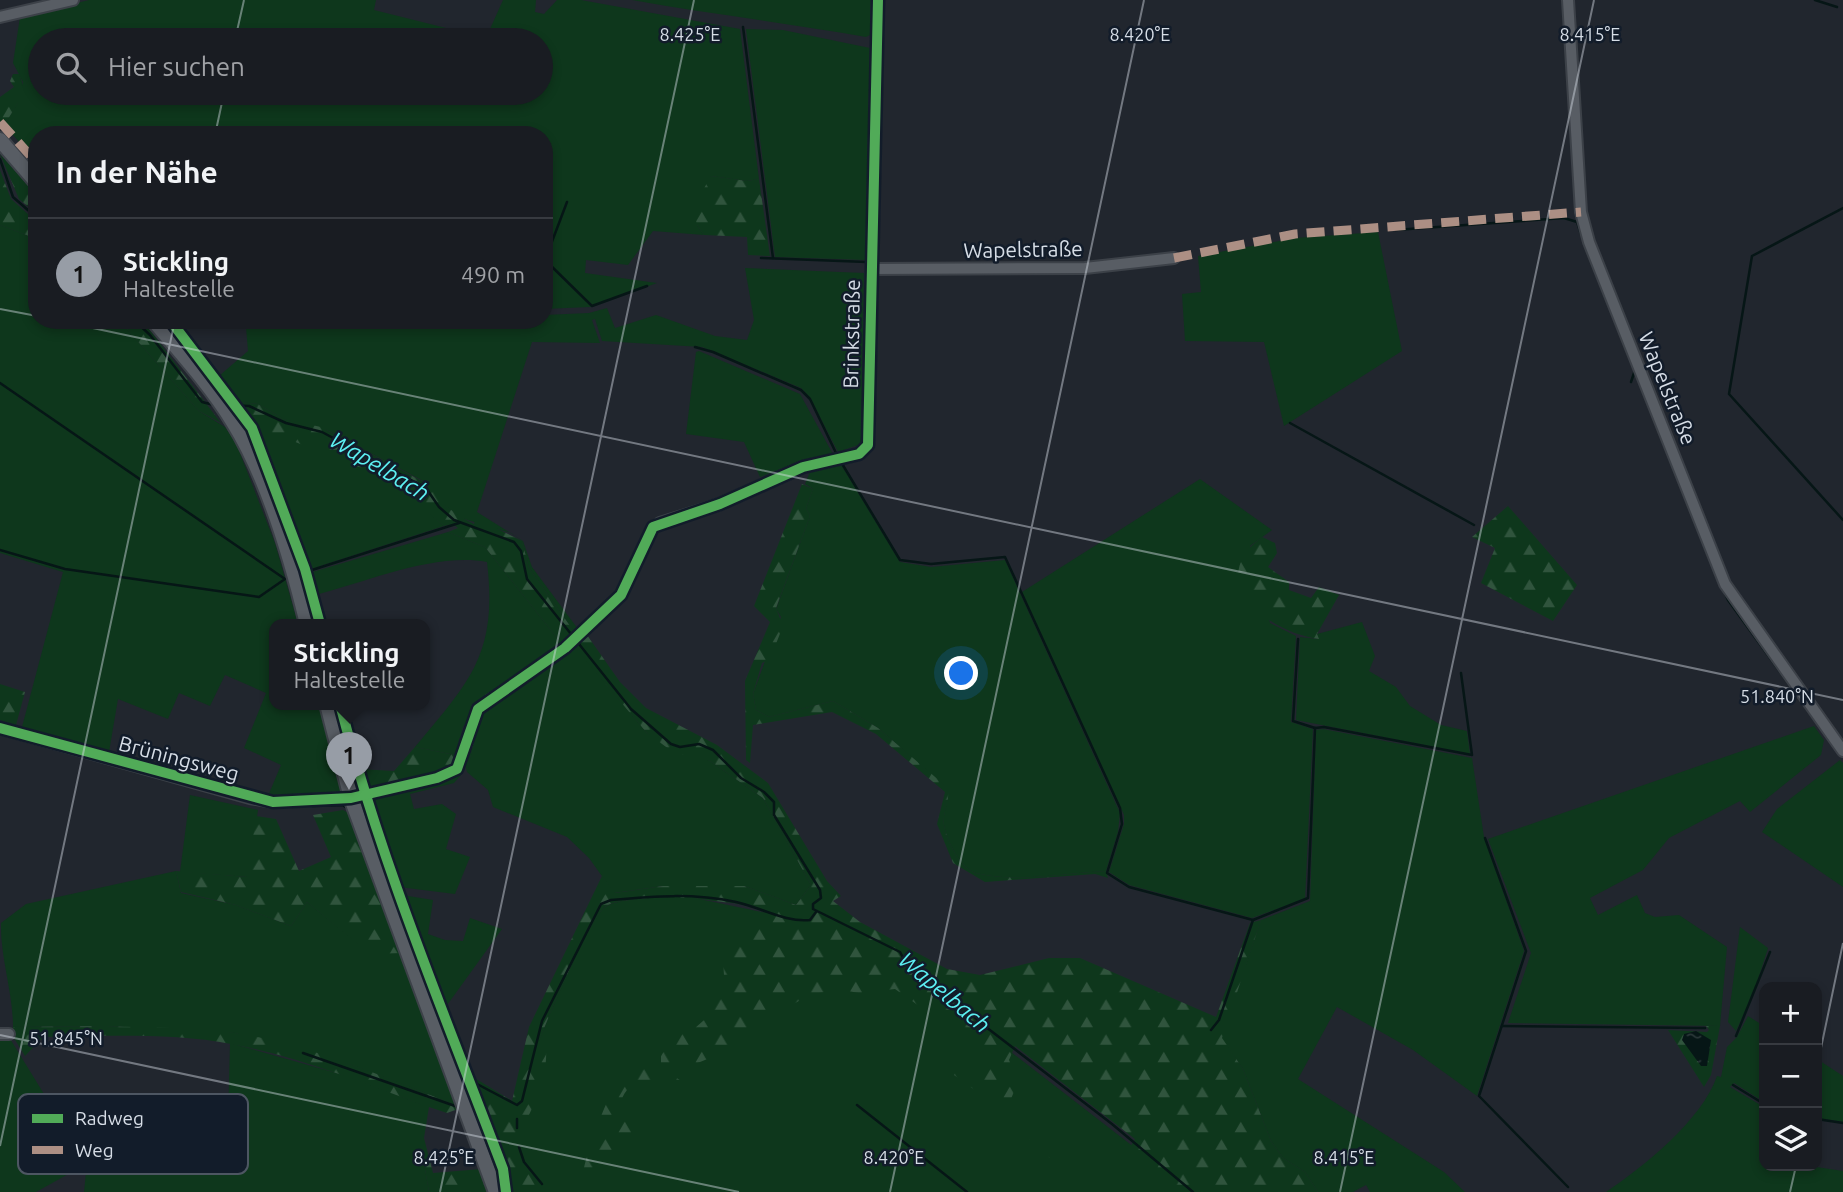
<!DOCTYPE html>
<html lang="de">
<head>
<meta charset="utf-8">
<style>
	:root { --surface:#191c22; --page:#26292f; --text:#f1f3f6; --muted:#9fa1a5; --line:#373a40; --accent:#979da6 }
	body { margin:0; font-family:Ubuntu,sans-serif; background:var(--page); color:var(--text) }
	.controls { position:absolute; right:21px; bottom:21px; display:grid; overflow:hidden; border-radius:14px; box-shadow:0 4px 10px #0003 }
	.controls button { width:63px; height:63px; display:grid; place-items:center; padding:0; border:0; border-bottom:2px solid var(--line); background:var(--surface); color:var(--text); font:35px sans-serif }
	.you { position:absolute; left:962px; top:674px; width:24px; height:24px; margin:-18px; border:5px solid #fff; border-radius:50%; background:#1a73e8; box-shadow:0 0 0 10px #1a73e833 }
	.badge { display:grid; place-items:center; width:46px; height:46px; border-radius:50%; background:var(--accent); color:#111; font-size:23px; font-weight:700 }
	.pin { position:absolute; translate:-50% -58px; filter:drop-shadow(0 2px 4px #0008) }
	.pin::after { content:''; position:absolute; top:37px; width:24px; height:21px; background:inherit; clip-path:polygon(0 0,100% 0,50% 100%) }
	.popup { position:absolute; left:269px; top:619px; width:161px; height:91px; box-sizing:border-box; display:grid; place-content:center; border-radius:14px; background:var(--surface); filter:drop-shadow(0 2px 5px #0005); font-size:23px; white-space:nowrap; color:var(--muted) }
	.popup b { font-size:26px; color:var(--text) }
	.popup::after { content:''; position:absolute; left:50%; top:100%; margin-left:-14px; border:14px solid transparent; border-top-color:var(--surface) }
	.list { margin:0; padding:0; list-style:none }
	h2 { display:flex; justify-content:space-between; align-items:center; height:91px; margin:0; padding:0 28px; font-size:30px }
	h2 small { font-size:23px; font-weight:400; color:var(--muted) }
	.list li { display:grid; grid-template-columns:46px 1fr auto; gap:21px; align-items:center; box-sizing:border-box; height:112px; padding:0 28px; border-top:2px solid var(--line) }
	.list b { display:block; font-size:26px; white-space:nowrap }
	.list p { margin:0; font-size:23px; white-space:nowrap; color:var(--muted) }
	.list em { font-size:23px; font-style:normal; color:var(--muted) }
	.icon { flex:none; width:38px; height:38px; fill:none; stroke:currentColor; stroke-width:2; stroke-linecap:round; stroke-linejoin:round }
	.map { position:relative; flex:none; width:1843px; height:1192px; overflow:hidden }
	.search { position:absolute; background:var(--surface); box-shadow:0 4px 10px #0003; left:28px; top:28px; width:525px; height:77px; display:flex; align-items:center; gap:18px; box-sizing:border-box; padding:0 24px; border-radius:38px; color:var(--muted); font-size:26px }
	.panel { position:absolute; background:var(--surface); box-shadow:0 4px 10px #0003; left:28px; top:126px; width:525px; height:203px; border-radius:28px }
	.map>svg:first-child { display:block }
	.green { fill:#0e371c; fill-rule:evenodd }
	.forest { fill:url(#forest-firs) }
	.water { fill:url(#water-ripples) }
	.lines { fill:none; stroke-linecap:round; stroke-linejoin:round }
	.stream { stroke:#061616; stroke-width:2.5 }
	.street-casing { stroke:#3c4148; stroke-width:14 }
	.secondary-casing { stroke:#3c4148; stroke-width:18 }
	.street { stroke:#585d64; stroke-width:10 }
	.secondary { stroke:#585d64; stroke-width:14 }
	.quiet { stroke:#ac8f84; stroke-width:9; stroke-dasharray:18 9; stroke-linecap:butt }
	.cycleway-casing { stroke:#121c2a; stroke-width:15 }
	.cycleway { stroke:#51ab58; stroke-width:10 }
	.ticks { fill:none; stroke:#d6dde6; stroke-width:2; stroke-opacity:0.45 }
	.labels { text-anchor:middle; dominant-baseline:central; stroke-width:5; stroke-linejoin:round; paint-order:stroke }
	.street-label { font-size:21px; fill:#d6dde6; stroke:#121c2a }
	.water-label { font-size:23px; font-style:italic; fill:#5ceff1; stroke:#121c2a }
	.key { fill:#121c2a; stroke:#4d5662; stroke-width:2 }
	.key-label { font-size:19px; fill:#d6dde6 }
	.ticks-label { font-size:18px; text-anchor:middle; fill:#d6dde6; stroke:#121c2a; stroke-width:5; stroke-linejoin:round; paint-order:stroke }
</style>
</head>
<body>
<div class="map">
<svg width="1843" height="1192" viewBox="0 0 1843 1192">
	<defs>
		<pattern id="forest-firs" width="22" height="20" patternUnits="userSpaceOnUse" patternTransform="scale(1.75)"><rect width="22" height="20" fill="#0e371c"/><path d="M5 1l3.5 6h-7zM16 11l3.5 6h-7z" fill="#30543d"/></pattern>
		<pattern id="water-ripples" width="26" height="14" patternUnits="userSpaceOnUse" patternTransform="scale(1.75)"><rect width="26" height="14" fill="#061616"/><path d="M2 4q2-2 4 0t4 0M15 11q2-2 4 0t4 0" fill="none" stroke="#2a3738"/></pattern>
	</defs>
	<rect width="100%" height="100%" fill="#21262e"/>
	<g class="green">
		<path d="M 89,0 L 376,0 L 374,10 L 486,38 L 503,0 L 536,0 L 535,12 L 544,14 L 557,0 L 581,0 L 740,29 L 759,179 L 747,181 L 711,176 L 697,225 L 704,235 L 653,231 L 628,265 L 586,260 L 585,273 L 657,283 L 590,307 L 544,309 L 544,135 L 37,135 L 37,162 L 4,125 L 17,104 L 23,82 L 13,63 L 20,17 ZM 40,40 L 541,40 L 541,93 L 40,93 Z"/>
		<path d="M 632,0 L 873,0 L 872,34 L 866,37 C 788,23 710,14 632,0 Z"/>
		<polygon points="746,29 783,30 870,48 866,260 775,257"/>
		<polygon points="0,225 37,239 37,320 119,320 199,411 225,427 236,443 275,543 298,624 274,624 274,704 319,704 342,793 268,796 281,765 244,748 266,693 225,675 210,706 179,693 168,719 118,699 109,752 22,727 63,572 0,553"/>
		<polygon points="1378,232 1402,351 1284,426 1264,342 1185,341 1182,294 1201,292 1198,256 1295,238"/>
		<polygon points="745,268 864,273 861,444 838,452 810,398 801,388 702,347 602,341 595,319 592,320 600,343 532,342 477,512 523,541 532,567 578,629 575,633 529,568 522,541 511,533 461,518 438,500 427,483 327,430 283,419 258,404 237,402 219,376 248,351 246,327 420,320 544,320 544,315 589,313 607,308 615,328 656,315 715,336 747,340 754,320"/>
		<polygon points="699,351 800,394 834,456 800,461 760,477 744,442 686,434 696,352"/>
		<path d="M 252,425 C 296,436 361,460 398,487 C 414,499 429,513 444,526 L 308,570 L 268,458 Z"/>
		<path d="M 839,461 L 900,562 L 931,567 L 1005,560 L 1120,813 L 1118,832 L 1106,871 C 1065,873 1016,883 976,873 C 960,868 947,841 944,825 C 942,814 950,801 947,788 L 878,728 L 833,701 L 769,717 L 756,710 L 753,694 L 781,617 L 776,609 L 810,516 L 806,508 L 813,489 L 805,484 L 812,467 Z"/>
		<polygon points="1200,479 1272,530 1250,546 1270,623 1296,636 1291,722 1313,729 1305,899 1252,918 1129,885 1109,872 1124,824 1124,815 1022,592"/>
		<path d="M 448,532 L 485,547 L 561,643 L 522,673 L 483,696 L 463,727 L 455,755 L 415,747 C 470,681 498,654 487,562 C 435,552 367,582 315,595 L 309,573 Z"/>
		<polygon points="1362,622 1375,656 1369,671 1396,687 1410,706 1441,725 1467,731 1470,754 1296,720 1300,637 1318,639 1317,634"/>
		<polygon points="576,648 647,733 710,761 763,798 811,885 796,905 744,886 663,886 614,893 589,858 567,837 493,807 488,790 467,772 480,715"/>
		<polygon points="1814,726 1824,740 1821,755 1750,812 1740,801 1669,838 1643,870 1590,898 1598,915 1637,895 1645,913 1655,917 1679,915 1727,947 1720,1026 1508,1023 1531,953 1488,839"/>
		<polygon points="1323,729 1472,758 1484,837 1524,951 1477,1096 1413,1050 1337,1007 1298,1079 1444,1172 1465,1192 1370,1192 1366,1185 1353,1192 1318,1192 1305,1172 1283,1158 1271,1141 1243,1069 1221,1038 1261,920 1310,901 1316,730"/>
		<polygon points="1840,760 1843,763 1843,887 1762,832 1777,809"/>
		<polygon points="451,775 461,775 454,783 410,794 414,809 442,804 456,814 446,849 470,857 455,894 399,887 368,796"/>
		<polygon points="190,795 258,810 248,877 180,872"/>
		<path d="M 176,871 L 181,893 L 236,905 L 291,926 L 307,902 L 370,953 L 402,953 L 456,1105 L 352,1065 L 235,1033 L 106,1026 L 13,1027 C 13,992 0,957 1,923 L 26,904 Z"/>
		<polygon points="402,895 433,900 428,934 445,940 463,941 470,918 502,929 445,1008"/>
		<path d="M 685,896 L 767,913 L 1011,1052 L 1170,1175 L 1186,1192 L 511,1192 C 507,1165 507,1133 514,1107 C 522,1078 587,919 605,907 C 619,897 666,898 685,896 Z"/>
		<polygon points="1740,927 1768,948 1754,992 1736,1031 1728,1022"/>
		<path d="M 1748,1016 L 1764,1026 L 1764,1102 L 1734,1083 L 1730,1087 L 1764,1107 L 1761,1156 L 1764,1166 L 1810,1166 L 1843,1171 L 1843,1192 L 1606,1192 C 1643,1167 1702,1120 1717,1076 L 1721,1077 L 1727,1047 L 1737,1037 Z"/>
		<polygon points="9,1037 63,1125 81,1167 36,1192 0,1192 0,1038"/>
		<polygon points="230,1043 347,1076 421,1104 421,1146 429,1192 84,1192 86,1172 227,1159"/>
		<polygon points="1817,1059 1843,1076 1843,1122 1817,1118"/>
	</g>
	<g class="forest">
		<path d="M 13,74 L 19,74 C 29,92 14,109 4,125 L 0,121 L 0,97 L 14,87 L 10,81 Z"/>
		<polygon points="0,154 37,196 37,214 19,199"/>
		<polygon points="0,170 11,199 37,222 37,239 0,225"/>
		<polygon points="711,176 747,181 759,179 770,256 748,255 747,237 704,235 697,225 693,208"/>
		<polygon points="119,320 142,320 221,423 199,411"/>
		<path d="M 237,402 L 258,404 L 283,419 L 321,427 L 429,485 C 441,503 453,514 474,524 L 475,520 L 480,520 L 522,541 L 529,568 L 575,633 L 562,646 L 525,675 L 482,700 L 472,715 L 459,760 L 448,771 L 364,791 L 359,769 L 394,771 L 415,747 L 455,755 L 475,696 L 483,696 L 522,673 L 561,643 L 485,547 L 448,532 L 458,528 L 453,524 L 444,526 L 396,486 L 374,473 L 252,425 Z"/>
		<path d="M 802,484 L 813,489 L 806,508 L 810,516 L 776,608 L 783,626 L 770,659 L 762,663 L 753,694 L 756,710 L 769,717 L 833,701 L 878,728 L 948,788 C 950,801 942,814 944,825 C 947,841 960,868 976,873 C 1016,883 1065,873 1106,871 L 1108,878 L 1095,874 L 985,882 L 953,863 L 937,824 L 945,792 L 876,734 L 832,712 L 753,725 L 750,763 L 746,760 L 745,681 L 770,622 L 754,606 Z"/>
		<polygon points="1508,506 1577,585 1553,621 1481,583 1495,548 1472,537"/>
		<path d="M 1262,537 L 1275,543 L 1277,553 L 1268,567 L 1289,582 L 1289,590 L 1311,598 L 1319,587 L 1339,595 L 1317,634 L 1319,639 C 1269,633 1202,581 1262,537 Z"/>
		<path d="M 587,635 L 620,682 L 646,708 L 717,745 L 768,783 L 827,881 L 841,896 L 833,901 L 860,922 L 947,969 L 980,975 L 1049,958 L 1080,958 L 1216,1017 L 1250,923 L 1261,920 L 1222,1038 L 1243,1069 L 1271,1141 L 1283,1158 L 1305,1172 L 1318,1192 L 1164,1192 L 1129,1149 L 1135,1139 L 1015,1046 L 1009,1060 L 1018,1082 L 1008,1106 L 1059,1158 L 1055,1163 L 987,1099 L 954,1075 L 961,1063 L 982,1073 L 991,1060 L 990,1056 L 895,989 L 886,990 L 874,996 L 843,990 L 811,994 L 750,1029 L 735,1048 L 675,1072 L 674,1076 L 681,1081 L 627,1090 C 612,1109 631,1116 644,1126 L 646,1134 L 640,1138 L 620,1137 C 610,1153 610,1182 583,1179 C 581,1164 612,1081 625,1072 C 636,1064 646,1069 657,1072 L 661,1067 L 661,1056 L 682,1020 L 695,1028 L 711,1014 L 725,989 L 723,961 L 769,916 C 757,903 725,903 708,900 C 687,896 623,896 606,906 C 591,915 547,1020 539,1041 L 546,1047 C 548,1079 534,1105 520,1133 L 517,1131 L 511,1138 L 517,1143 L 521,1162 L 542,1187 L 541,1192 L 511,1192 L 507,1167 L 470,1075 L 512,1101 L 529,1027 L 602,876 L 615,893 L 663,886 L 744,886 L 796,905 L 811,885 L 763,798 L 710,761 L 673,752 L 647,733 L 576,649 L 480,715 L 467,772 L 464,761 L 474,723 L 485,705 L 527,680 Z"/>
		<polygon points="0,684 25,692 16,725 0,720"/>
		<polygon points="343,810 352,815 402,953 370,954 307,902 291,926 236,905 181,892 176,871 247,877 256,816 276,819 299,871 331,857 313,815"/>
		<path d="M 106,1026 C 149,1028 193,1027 235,1033 C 311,1044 385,1078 456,1105 L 458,1109 L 447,1113 L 429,1107 L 424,1138 L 433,1173 L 481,1169 L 489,1192 L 429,1192 L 421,1147 L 420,1104 C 359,1081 296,1056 231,1044 C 176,1033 100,1036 43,1037 L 25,1056 L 12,1035 L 13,1027 Z"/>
		<polygon points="1706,1026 1720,1026 1711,1075 1704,1087 1668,1030 1707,1032 1709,1030"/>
	</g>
	<polygon class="water" points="1696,1031 1711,1040 1707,1066 1701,1066 1682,1040 1684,1034"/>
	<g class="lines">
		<g class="stream">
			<polyline points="1815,0 1837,7"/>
			<polyline points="743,27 773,258"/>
			<polyline points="0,159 13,197 37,218"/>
			<polyline points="567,202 545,260 592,306 647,286"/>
			<polyline points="1843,208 1752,256 1729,394 1843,520"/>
			<polyline points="1395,230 1564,218 1577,222 1581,234"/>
			<polyline points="761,258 867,262"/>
			<polyline points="134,320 150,335 202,402 214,405"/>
			<polyline points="695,347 713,352 801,390 810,399 837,455"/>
			<polyline points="1631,382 1635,370"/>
			<polyline points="0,383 285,579 259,597 65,569 0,550"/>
			<polyline points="227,405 249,406 286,423 322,432 426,488 439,507 454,520 514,542 521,551 527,579 631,709 671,744 680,747 699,744 713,750 741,778 764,792 774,802 774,815 820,890 821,898 813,904 813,909 900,952 906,963 945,989 982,1024 1112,1124 1193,1192"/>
			<polyline points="1290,423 1474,525"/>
			<polyline points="862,445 865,332"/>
			<polyline points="841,462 900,560 931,564 1005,557 1120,808 1122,824 1107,873 1129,887 1253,920"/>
			<polyline points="1705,548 1728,600 1812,716"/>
			<polyline points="312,570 459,523"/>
			<polyline points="1298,639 1293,721 1315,728"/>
			<polyline points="361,801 488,1140"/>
			<polyline points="313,806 343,805 348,809"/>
			<polyline points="1485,838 1526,951 1479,1096 1568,1187"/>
			<polyline points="1502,1026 1705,1028"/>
			<polyline points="1211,1030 1219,1020 1253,920 1308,898 1315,728 1324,727 1472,755 1461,673"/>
			<polyline points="1736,1036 1770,952"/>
			<polyline points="303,1053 458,1107"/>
			<path d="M 477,1084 L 517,1105 L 522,1101 L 542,1021 L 601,904 L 611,900 C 654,896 693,893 736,902 C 760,907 786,923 810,920 L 816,912"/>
			<polyline points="1733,1085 1764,1104"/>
			<polyline points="857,1105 967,1192"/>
			<polyline points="1817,1119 1843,1123"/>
			<polyline points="517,1128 517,1119"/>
			<polyline points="519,1147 524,1162 542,1184"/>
		</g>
		<defs>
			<g id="street">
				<polyline points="1568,0 1581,212 1589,242 1725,584 1843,751"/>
				<polyline points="0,17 73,0"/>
				<polyline points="872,269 1085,268 1174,258"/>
				<polyline points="660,523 720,504 803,467 859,454 868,445 878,0"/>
				<polyline points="0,728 250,798 273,802 351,798"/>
				<polyline points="0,1034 9,1034"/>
			</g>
			<g id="secondary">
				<polyline points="0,140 37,183"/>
				<path d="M 153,320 C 181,353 211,386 233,422 C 267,476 292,562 307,624"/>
				<polyline points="327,704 351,798 496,1192"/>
			</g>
		</defs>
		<use href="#street" class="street-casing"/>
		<use href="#secondary" class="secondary-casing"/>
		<use href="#street" class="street"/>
		<use href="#secondary" class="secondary"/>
		<g class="quiet">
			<polyline points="0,122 37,163"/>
			<polyline points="1174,258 1295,234 1581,212"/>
		</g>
		<defs>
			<g id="cycleway">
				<polyline points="170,320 252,428 305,569 320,624"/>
				<path d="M 340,704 C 381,864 445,1015 503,1169 L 506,1192"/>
				<polyline points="0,728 273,802 351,798 437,778 457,769 478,709 565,648 621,595 653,527 720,504 803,467 859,454 868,445 878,0"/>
			</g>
		</defs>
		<use href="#cycleway" class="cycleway-casing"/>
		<use href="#cycleway" class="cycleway"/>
	</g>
	<path class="ticks" d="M 235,40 L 244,0M 215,135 L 224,93M 0,309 L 37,316M 55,320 L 1843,700M 0,1035 L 739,1192M 1817,1067 L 1843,943M 0,1146 L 175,320M 440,1192 L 694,0M 890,1192 L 1144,0M 1340,1192 L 1594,0M 1790,1192 L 1796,1166"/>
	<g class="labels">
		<g class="street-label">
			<text transform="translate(1023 249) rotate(-1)">Wapelstraße</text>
			<text transform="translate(851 334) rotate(-89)">Brinkstraße</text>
			<text transform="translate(1668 388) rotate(68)">Wapelstraße</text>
			<text transform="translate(179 758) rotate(15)">Brüningsweg</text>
		</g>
		<g class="water-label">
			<text transform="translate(380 466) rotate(31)">Wapelbach</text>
			<text transform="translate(945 992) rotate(40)">Wapelbach</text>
		</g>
	</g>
	<rect x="18" y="1094" width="230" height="80" rx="10" class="key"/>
	<rect x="32" y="1114" width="31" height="9" fill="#51ab58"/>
	<rect x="32" y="1146" width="31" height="8" fill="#ac8f84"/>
	<g class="key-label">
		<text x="75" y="1125">Radweg</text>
		<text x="75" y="1157">Weg</text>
	</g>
	<g class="ticks-label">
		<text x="690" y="41">8.425°E</text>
		<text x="1140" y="41">8.420°E</text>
		<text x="1590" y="41">8.415°E</text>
		<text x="1777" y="703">51.840°N</text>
		<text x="66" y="1045">51.845°N</text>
		<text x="444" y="1164">8.425°E</text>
		<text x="894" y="1164">8.420°E</text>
		<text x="1344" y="1164">8.415°E</text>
	</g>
</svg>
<div class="controls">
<button>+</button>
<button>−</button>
<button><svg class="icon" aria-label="layers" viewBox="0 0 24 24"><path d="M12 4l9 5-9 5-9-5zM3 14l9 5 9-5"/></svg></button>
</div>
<div class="you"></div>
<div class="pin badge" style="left:349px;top:790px">1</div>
<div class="popup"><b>Stickling</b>Haltestelle</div>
<div class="search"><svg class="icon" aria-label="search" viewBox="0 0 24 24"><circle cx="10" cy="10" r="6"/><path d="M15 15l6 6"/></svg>Hier suchen</div>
<section class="panel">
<h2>In der Nähe<small></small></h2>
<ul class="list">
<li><span class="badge">1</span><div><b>Stickling</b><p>Haltestelle</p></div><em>490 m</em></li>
</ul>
</section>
</div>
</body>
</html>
